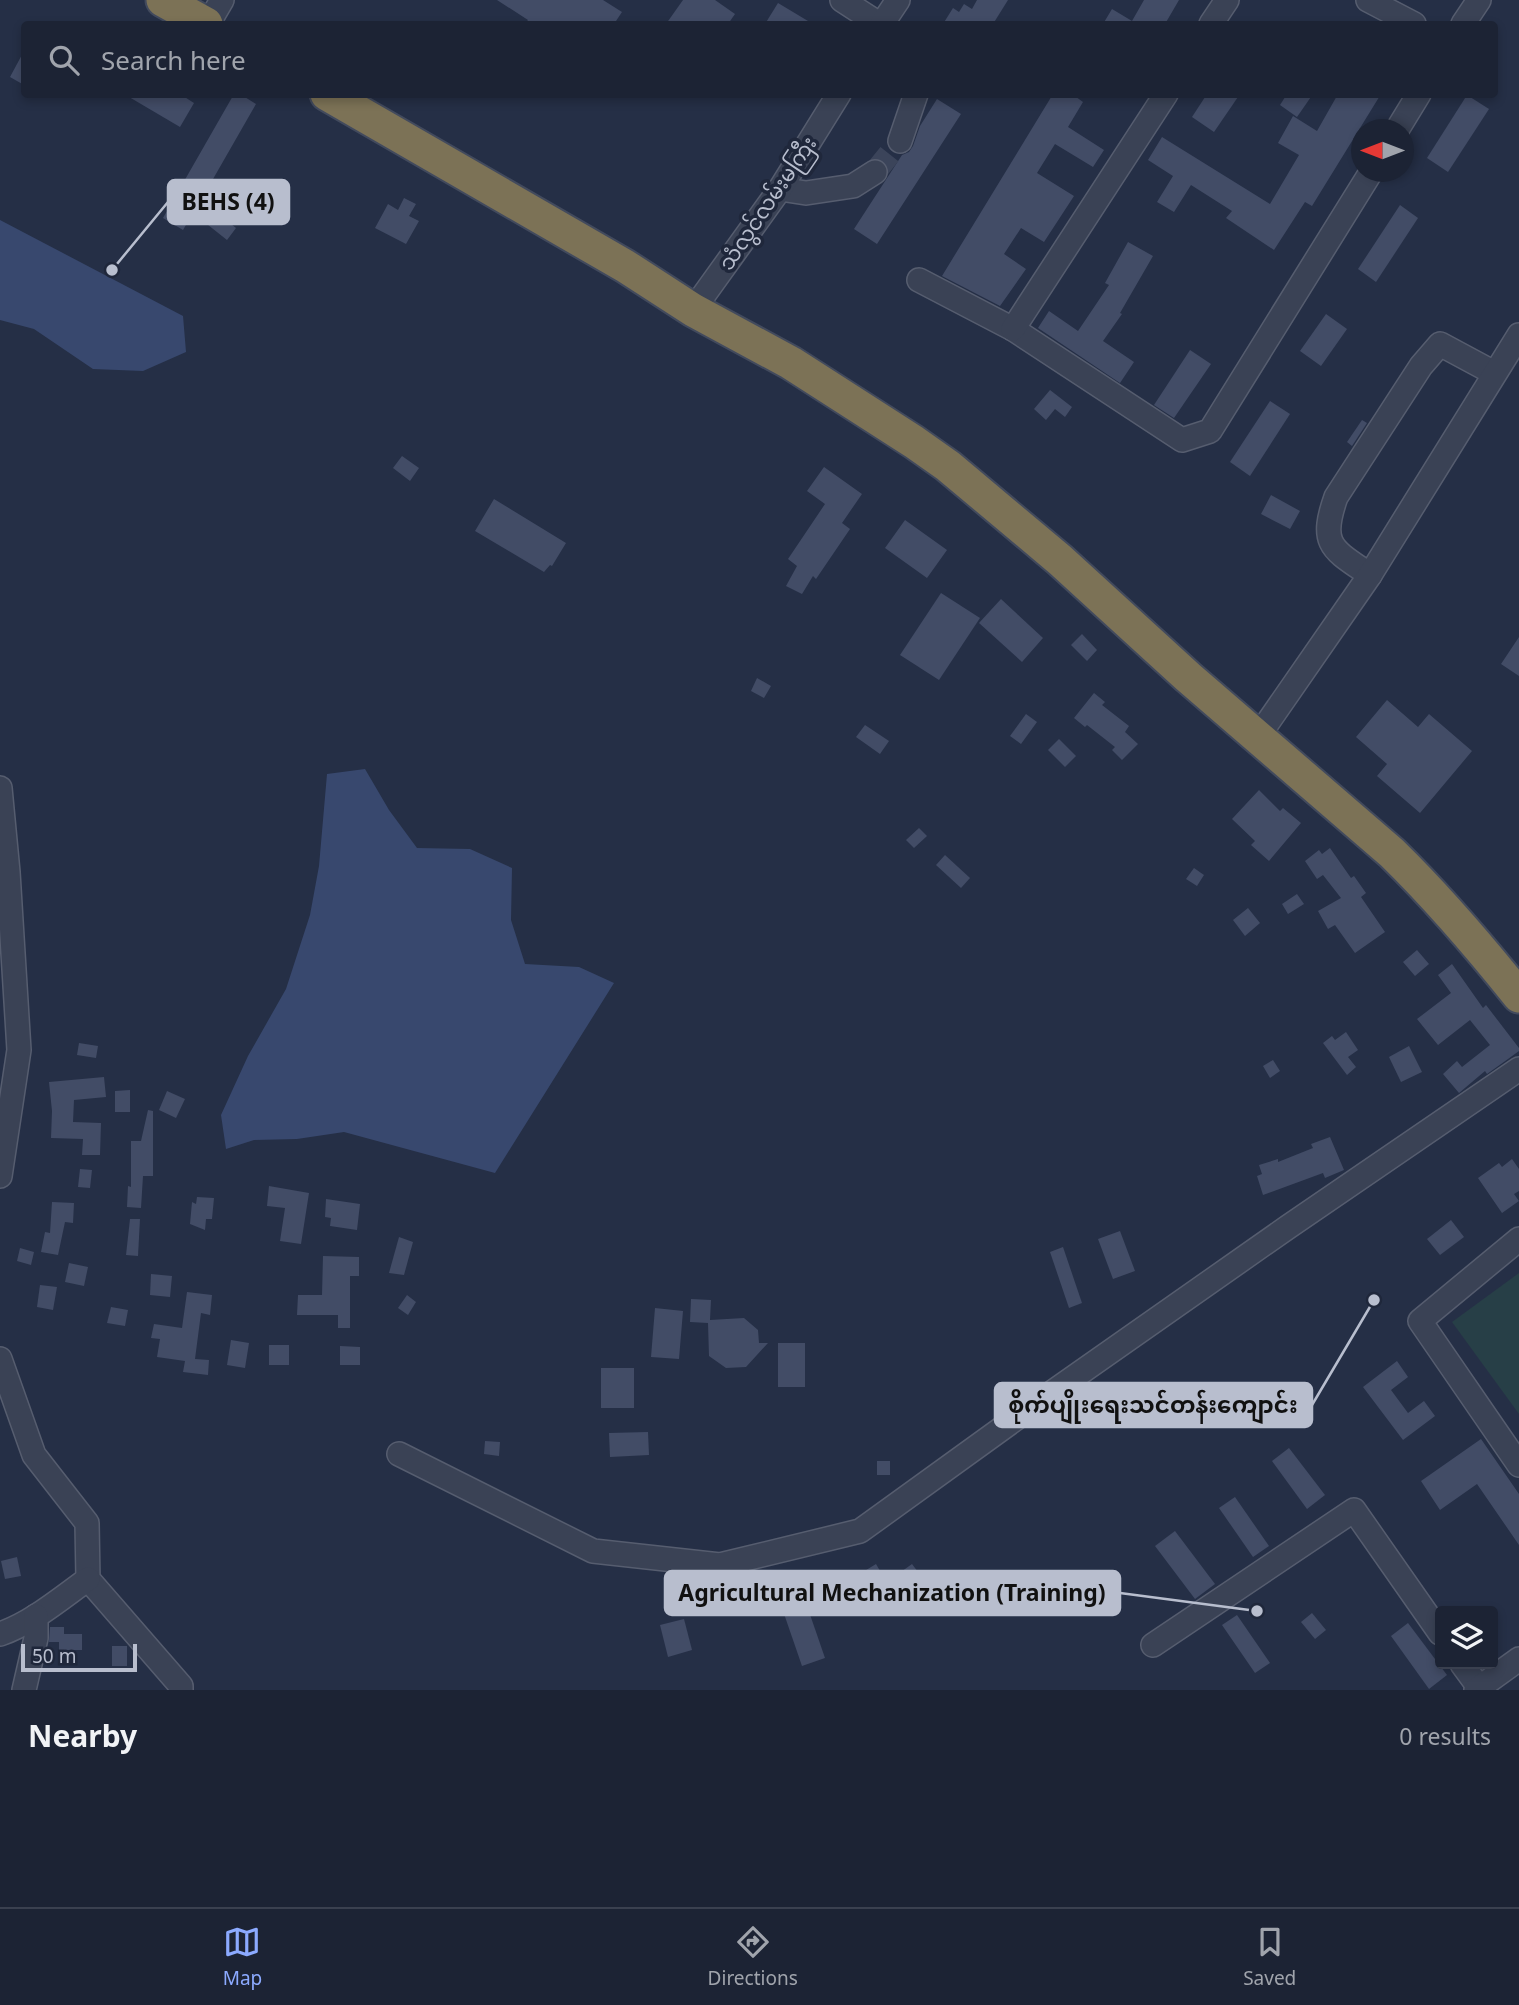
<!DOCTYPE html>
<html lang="en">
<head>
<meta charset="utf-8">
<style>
	:root { --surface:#1c2334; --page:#292f40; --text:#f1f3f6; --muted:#a0a4ac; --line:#3a404f; --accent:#8caaff }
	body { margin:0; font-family:"Noto Sans","Noto Sans Myanmar",sans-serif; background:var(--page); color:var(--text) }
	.controls { position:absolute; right:21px; bottom:21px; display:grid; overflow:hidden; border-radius:7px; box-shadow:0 4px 10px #0003 }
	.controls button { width:63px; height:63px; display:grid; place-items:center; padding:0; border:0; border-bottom:2px solid var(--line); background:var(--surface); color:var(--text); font:35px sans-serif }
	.compass { position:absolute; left:1351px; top:119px; width:63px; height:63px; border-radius:50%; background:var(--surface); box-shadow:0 4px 10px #0003; rotate:270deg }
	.scale { position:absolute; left:21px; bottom:18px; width:116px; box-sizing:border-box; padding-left:7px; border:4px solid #b8bece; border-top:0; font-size:19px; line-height:24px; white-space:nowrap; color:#b8bece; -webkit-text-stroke:5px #1f273b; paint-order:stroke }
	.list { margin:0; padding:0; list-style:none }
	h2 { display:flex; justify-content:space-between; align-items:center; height:91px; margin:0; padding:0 28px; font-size:30px }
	h2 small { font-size:23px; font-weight:400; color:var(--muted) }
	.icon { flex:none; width:38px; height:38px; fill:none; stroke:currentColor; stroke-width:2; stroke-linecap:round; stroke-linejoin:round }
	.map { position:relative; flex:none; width:1519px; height:1690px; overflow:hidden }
	.search { position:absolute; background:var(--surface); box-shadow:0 4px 10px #0003; left:21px; right:21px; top:21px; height:77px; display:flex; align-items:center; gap:18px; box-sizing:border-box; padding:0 24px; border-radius:7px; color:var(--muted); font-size:26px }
	.sheet { height:217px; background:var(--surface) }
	nav { display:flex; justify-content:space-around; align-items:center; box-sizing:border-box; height:98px; border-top:2px solid var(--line); background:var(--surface); font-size:19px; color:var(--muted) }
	nav a { display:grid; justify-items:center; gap:4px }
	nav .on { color:var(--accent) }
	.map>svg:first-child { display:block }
	.green { fill:#273f47 }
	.water { fill:#38486e }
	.building { fill:#424c66 }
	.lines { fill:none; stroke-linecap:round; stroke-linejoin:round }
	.minor-tunnel { stroke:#3b445a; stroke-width:23; stroke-dasharray:23 11; stroke-linecap:butt }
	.minor-casing { stroke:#565d6f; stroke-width:26 }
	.highway-casing { stroke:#424a5d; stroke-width:37 }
	.minor { stroke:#3a4255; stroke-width:23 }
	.highway { stroke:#7c7256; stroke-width:33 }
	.labels { text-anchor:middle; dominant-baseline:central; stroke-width:7; stroke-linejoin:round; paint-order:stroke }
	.street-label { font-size:21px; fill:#b8bece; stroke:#1f273b }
	.leader { fill:none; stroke:#b8bece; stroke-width:2.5 }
	.callout-dot { fill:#b8bece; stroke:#1f273b; stroke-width:2.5 }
	.callout { fill:#b8bece; stroke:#b8bece; stroke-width:2.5 }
	.callout-label { font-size:23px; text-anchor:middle; font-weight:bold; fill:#111 }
</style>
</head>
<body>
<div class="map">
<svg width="1519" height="1690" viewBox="0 0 1519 1690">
	<rect width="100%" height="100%" fill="#252f46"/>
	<polygon class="green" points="1519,1273 1519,1414 1452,1322"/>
	<g class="water">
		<polygon points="0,220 183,316 186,352 143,371 93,369 34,329 0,320"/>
		<polygon points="365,769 389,810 417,848 470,849 512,868 511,920 525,964 579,967 614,983 495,1173 344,1132 297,1139 254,1140 226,1149 221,1115 248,1056 286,989 310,915 319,866 327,774"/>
	</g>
	<g class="building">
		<polygon points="497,0 603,0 622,12 614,24 525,24 528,20"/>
		<polygon points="683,0 715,0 735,14 728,24 666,24"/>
		<polygon points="977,0 1008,0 993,24 943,24 953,8 959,12 964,4 972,9"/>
		<polygon points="1144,0 1179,0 1165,24 1103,24 1112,9 1132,21"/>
		<polygon points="778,3 813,24 765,24"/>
		<polygon points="24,51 24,85 10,77"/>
		<polygon points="124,94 180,94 194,103 180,127"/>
		<polygon points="234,94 240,94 256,104 201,200 236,228 227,240 193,213 183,230 163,218"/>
		<polygon points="1053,94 1072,94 1083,102 1068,127 1104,150 1093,167 1055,144 1037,173 1074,196 1044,242 1021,228 1004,254 1026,269 1000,306 942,276"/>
		<polygon points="1207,94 1240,94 1214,132 1192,117"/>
		<polygon points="1287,94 1313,94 1297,117 1280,105"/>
		<polygon points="1338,94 1381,94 1312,206 1305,202 1274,250 1226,218 1232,211 1191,185 1174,212 1157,202 1173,176 1148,160 1162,137 1270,204 1299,155 1278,143 1293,116 1317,131"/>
		<polygon points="1467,95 1489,109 1448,172 1427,158"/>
		<polygon points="937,99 961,114 877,244 854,229 902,155 909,152 913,146 920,126"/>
		<polygon points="404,198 416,204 409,216 419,221 406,244 375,228 388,204 398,210"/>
		<polygon points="1400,205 1418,218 1376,282 1358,269"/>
		<polygon points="1128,242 1153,256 1120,313 1122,314 1103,341 1134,362 1120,383 1038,328 1049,311 1078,331 1109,285 1105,283"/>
		<polygon points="1326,314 1347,329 1321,366 1300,351"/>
		<polygon points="1190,350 1211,364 1174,418 1154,405"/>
		<polygon points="1050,390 1072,407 1065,417 1055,409 1046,420 1034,409"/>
		<polygon points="1270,401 1290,414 1250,476 1230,462"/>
		<polygon points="1362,420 1367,423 1352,446 1347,442"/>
		<polygon points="402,456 419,468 410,481 393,468"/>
		<polygon points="824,467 862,494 842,523 850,529 816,579 813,576 802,594 786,586 797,566 788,559 825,504 807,491"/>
		<polygon points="1271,495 1300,511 1290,529 1261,514"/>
		<polygon points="494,499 566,543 552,566 550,565 544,572 475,531"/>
		<polygon points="905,520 947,550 927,578 885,548"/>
		<polygon points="941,593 980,618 939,680 900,655"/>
		<polygon points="1001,599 1043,638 1022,662 979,623"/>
		<polygon points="1082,634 1097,650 1087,661 1071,645"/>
		<polygon points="1519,637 1519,676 1501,664"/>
		<polygon points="757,678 771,686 764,698 751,691"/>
		<polygon points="1094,693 1105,702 1102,705 1129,726 1125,732 1138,744 1122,760 1112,750 1115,747 1087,725 1085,727 1074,718"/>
		<polygon points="1387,700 1418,727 1429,714 1472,751 1420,813 1377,776 1387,764 1356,737"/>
		<polygon points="1026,714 1037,722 1021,744 1010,736"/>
		<polygon points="865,725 889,741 880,754 856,737"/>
		<polygon points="1059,739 1076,756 1065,767 1048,750"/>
		<polygon points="1259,790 1280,811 1283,808 1301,823 1269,861 1251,845 1255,841 1232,819"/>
		<polygon points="919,828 927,836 914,848 906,840"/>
		<polygon points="1330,848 1351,878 1354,876 1366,893 1361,897 1385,932 1355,953 1335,925 1328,929 1318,911 1341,898 1323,875 1317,879 1305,861 1319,850 1322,854"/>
		<polygon points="945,855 970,878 961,888 936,865"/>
		<polygon points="1194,868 1204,875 1197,886 1186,879"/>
		<polygon points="1297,894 1304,904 1288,914 1282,904"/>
		<polygon points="1248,908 1260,923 1245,936 1233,920"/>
		<polygon points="1417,950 1429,964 1415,976 1403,962"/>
		<polygon points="1452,964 1483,1008 1486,1005 1519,1048 1519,1051 1508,1059 1487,1074 1485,1071 1459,1093 1443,1074 1457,1061 1462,1067 1490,1045 1470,1020 1438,1045 1417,1019 1451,993 1438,975"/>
		<polygon points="1346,1032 1358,1050 1348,1057 1356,1067 1347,1075 1323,1043 1332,1036 1335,1040"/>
		<polygon points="79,1043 98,1046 96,1058 77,1055"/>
		<polygon points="1409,1046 1422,1072 1401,1082 1389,1057"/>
		<polygon points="1273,1060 1280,1071 1270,1078 1263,1066"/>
		<polygon points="104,1077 106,1097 74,1100 73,1122 101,1123 100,1155 82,1155 83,1139 51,1138 52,1111 49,1082"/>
		<polygon points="130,1090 130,1112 115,1112 115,1091"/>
		<polygon points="167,1091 185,1099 176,1118 159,1110"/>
		<polygon points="148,1110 153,1111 153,1176 143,1176 141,1208 127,1207 128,1186 131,1187 131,1141 141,1141"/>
		<polygon points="1330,1137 1344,1170 1325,1178 1323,1173 1263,1195 1257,1176 1262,1174 1259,1165 1278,1159 1278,1162 1313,1148 1311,1144"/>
		<polygon points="1512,1159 1519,1169 1519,1191 1514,1194 1519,1201 1502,1213 1478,1178 1499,1163 1502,1167"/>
		<polygon points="80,1169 92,1170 90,1188 78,1187"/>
		<polygon points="269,1186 309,1193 301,1244 280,1241 285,1208 267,1206"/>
		<polygon points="197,1197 214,1198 212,1219 206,1219 205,1230 190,1224 192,1202 196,1204"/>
		<polygon points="326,1199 360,1204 357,1230 330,1226 331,1218 325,1217"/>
		<polygon points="52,1202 74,1203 73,1223 65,1222 58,1255 41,1252 45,1232 50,1233"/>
		<polygon points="130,1219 140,1219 138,1256 126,1255"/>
		<polygon points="1451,1220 1464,1237 1440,1255 1427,1239"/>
		<polygon points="1120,1231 1135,1271 1113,1279 1098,1239"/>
		<polygon points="399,1237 413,1242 404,1275 389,1273"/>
		<polygon points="1063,1247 1082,1303 1069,1308 1050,1252"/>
		<polygon points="20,1248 34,1252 31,1265 17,1261"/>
		<polygon points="323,1256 359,1257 359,1276 350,1276 350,1328 338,1328 338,1315 297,1315 298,1295 322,1295"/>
		<polygon points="69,1263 88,1267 84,1286 65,1282"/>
		<polygon points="151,1274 172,1276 170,1297 150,1295"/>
		<polygon points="40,1285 57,1287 53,1310 37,1307"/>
		<polygon points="187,1292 212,1295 210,1315 201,1313 195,1359 209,1360 208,1375 183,1372 185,1361 157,1357 160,1339 151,1338 154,1324 182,1328"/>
		<polygon points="407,1295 416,1302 408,1315 398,1308"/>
		<polygon points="691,1299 711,1300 710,1320 744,1318 758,1330 759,1343 768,1343 746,1367 726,1368 709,1356 708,1323 690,1322"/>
		<polygon points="111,1307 128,1310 125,1326 107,1323"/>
		<polygon points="655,1308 683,1311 679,1359 651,1357"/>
		<polygon points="231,1340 249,1343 245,1368 227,1365"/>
		<rect x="778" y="1343" width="27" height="44"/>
		<rect x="269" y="1345" width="20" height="20"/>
		<polygon points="340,1346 360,1347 360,1365 340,1365"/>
		<polygon points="1397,1361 1408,1377 1391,1390 1408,1413 1424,1401 1435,1416 1403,1440 1363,1387"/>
		<rect x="601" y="1368" width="33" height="40"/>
		<polygon points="648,1432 649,1455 610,1457 609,1433"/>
		<polygon points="1481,1439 1519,1494 1519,1545 1477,1484 1440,1510 1421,1481"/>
		<polygon points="485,1441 500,1442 499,1456 484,1454"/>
		<polygon points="1289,1448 1325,1495 1307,1509 1272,1461"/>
		<rect x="877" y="1461" width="13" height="14"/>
		<polygon points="1235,1497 1269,1546 1253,1557 1219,1508"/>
		<polygon points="1175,1531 1215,1584 1195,1599 1155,1546"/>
		<polygon points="17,1557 21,1576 5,1579 1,1561"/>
		<polygon points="876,1564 890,1588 877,1595 870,1584 865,1587 858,1575"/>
		<polygon points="912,1564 924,1580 910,1590 898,1574"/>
		<polygon points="805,1600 825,1658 802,1666 782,1608"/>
		<polygon points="1312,1613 1326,1630 1315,1639 1301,1622"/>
		<polygon points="1237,1615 1270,1663 1255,1673 1222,1625"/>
		<polygon points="684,1619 692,1650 668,1657 660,1625"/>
		<polygon points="1408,1623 1447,1675 1429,1689 1391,1636"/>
		<polygon points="50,1627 64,1627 64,1634 82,1634 82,1650 59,1650 59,1642 49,1642"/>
		<rect x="112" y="1646" width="15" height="20"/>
	</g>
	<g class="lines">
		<polyline class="minor-tunnel" points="875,172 900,141"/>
		<defs>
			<g id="minor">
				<polyline points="842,0 879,24"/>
				<polyline points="1368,0 1414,24"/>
				<polyline points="208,24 222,0"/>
				<polyline points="882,24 898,0"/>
				<polyline points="1211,24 1227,0"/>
				<polyline points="1463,24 1479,0"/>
				<polyline points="1397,130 1419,94"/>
				<polyline points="900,141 916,94"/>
				<polyline points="780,189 806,193 853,186 875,172"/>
				<polyline points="919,280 1013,329 1182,440 1210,431 1371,172"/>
				<polyline points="693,310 780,189 839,94"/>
				<polyline points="1013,329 1166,94"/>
				<path d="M 1370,575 C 1332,549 1319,545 1336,497 L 1421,366 L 1440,344 L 1494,373"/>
				<polyline points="1257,738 1370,575 1519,335"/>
				<polyline points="0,788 8,872 19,1050 0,1176"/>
				<polyline points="1519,1239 1420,1321 1519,1465"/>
				<polyline points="0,1359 34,1455 87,1523 88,1579 181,1686 181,1690"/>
				<polyline points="399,1454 593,1551 720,1565 860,1531 1040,1401 1288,1227 1519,1069"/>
				<path d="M 0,1634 C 32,1623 60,1599 88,1579"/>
				<polyline points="1153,1645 1354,1510 1440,1633"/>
				<polyline points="1462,1664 1481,1690"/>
				<polyline points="24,1690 36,1638 36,1616"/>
				<polyline points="1476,1690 1519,1659"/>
			</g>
			<g id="highway">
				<polyline points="163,0 206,24"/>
				<path d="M 327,94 L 625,266 L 693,310 L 791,363 L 914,442 L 948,466 L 1060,560 L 1188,677 L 1392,853 C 1438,898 1479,946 1519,996"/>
			</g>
		</defs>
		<use href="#minor" class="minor-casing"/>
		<use href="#highway" class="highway-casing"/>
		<use href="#minor" class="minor"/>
		<use href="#highway" class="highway"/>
	</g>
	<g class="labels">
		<g class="street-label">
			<text transform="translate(767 203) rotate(-56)">သံလွင်လမ်းမကြီး</text>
		</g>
	</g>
	<path class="leader" d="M112 270L168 202M1374 1300L1312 1405M1257 1611L1120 1593"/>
	<g class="callout-dot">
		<circle cx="112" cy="270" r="7"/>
		<circle cx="1374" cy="1300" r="7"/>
		<circle cx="1257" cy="1611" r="7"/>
	</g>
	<g class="callout">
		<rect x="168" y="180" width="121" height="44" rx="7"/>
		<rect x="995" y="1383" width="317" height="44" rx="7"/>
		<rect x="665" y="1571" width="455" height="44" rx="7"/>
	</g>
	<g class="callout-label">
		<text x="228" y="210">BEHS (4)</text>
		<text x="1153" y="1413">စိုက်ပျိုးရေးသင်တန်းကျောင်း</text>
		<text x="892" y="1601">Agricultural Mechanization (Training)</text>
	</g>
</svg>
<div class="controls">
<button><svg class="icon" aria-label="layers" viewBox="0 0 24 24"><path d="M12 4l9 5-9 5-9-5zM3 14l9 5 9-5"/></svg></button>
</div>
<svg class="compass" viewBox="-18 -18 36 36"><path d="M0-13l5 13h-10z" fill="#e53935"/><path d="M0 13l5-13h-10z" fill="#a0a4ac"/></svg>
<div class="scale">50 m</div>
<div class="search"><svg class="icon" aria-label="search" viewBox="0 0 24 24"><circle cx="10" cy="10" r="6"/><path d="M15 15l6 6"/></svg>Search here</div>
</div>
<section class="sheet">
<h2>Nearby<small>0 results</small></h2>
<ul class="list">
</ul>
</section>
<nav>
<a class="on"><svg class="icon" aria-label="map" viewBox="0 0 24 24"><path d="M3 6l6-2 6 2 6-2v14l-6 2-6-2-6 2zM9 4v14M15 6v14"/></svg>Map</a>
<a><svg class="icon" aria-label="directions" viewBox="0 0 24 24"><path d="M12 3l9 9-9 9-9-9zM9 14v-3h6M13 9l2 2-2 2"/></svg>Directions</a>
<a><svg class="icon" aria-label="saved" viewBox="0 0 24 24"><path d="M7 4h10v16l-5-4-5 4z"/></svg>Saved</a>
</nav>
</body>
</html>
